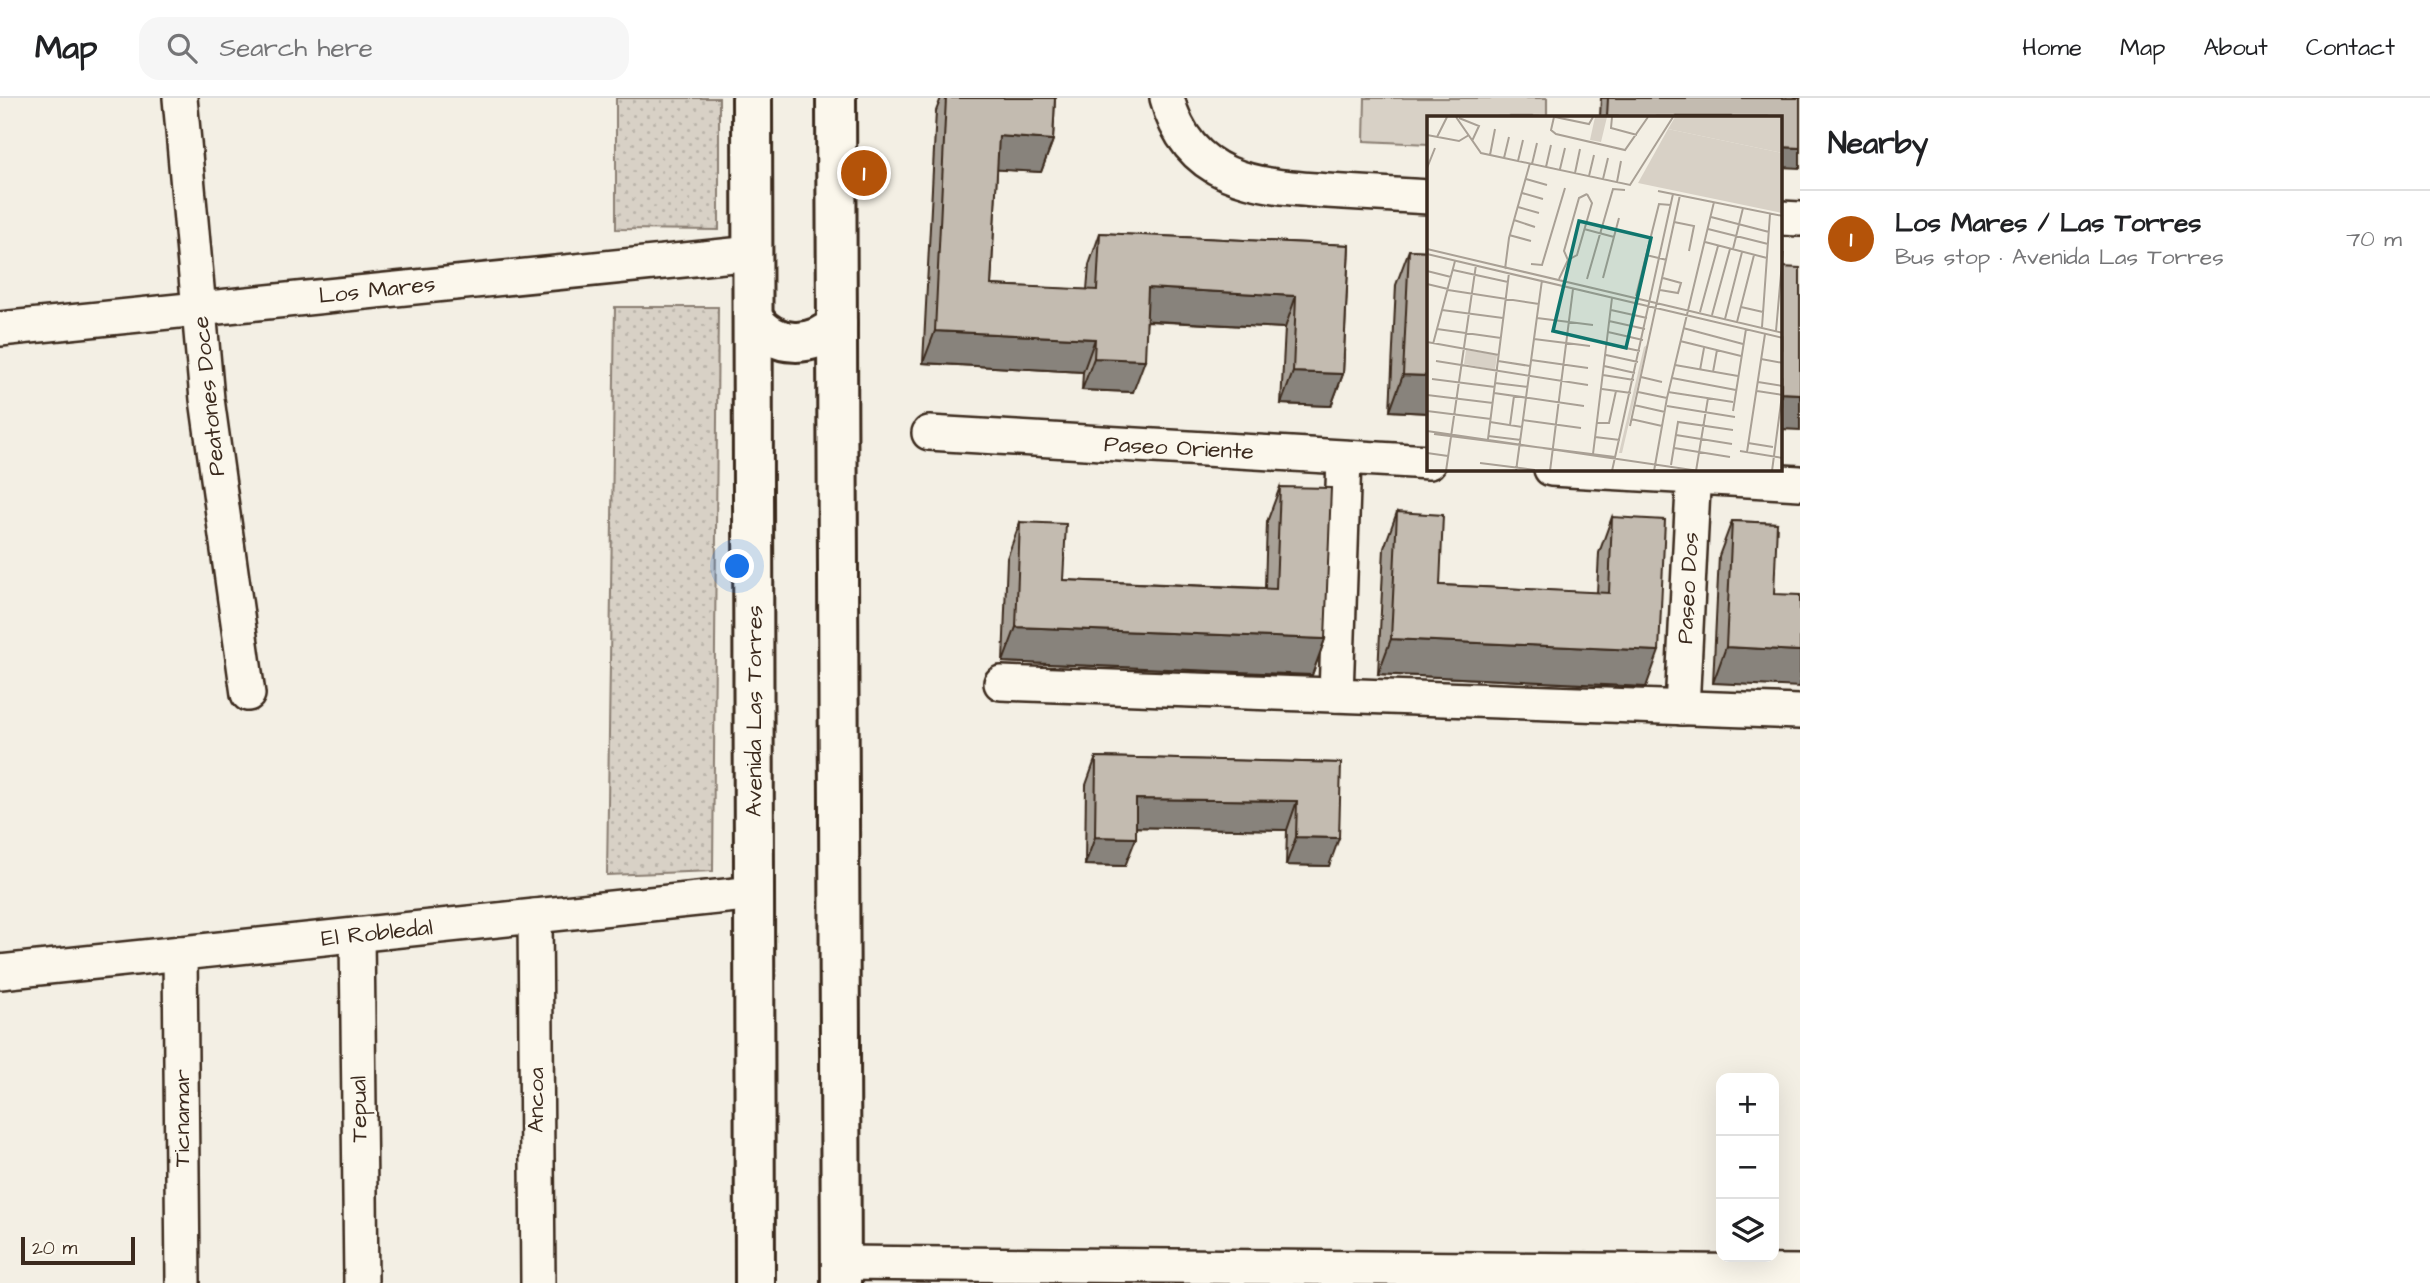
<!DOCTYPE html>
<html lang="en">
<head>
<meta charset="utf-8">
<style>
	:root { --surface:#fff; --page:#f6f6f6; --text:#202124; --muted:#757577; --line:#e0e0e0; --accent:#b45309 }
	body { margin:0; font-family:"Architects Daughter",sans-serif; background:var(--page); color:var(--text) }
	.controls { position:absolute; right:21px; bottom:21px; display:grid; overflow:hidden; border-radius:14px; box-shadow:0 7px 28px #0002 }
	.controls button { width:63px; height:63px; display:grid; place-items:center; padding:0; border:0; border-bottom:2px solid var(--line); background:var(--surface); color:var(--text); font:35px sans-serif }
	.scale { position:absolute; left:21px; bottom:18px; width:114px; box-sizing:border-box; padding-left:7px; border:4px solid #3b2a1e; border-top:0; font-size:19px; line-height:24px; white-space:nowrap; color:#3b2a1e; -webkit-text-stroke:5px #fbf7ec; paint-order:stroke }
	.you { position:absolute; left:738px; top:469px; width:24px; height:24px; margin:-18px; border:5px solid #fff; border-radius:50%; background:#1a73e8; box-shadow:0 0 0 10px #1a73e833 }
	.badge { display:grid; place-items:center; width:46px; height:46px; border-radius:50%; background:var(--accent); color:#fff; font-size:23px; font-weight:700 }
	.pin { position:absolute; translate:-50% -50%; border:4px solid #fff; box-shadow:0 2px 7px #0006 }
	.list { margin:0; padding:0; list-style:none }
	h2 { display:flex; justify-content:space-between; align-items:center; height:91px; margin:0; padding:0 28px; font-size:30px }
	h2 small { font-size:23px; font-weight:400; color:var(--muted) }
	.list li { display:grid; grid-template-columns:46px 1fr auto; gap:21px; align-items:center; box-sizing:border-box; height:98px; padding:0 28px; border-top:2px solid var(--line) }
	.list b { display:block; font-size:26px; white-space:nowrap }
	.list p { margin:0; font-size:23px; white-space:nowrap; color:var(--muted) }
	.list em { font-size:23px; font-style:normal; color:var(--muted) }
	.icon { flex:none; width:38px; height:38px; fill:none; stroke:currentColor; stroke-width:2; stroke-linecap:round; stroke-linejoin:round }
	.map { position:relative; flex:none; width:1800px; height:1185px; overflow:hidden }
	header { display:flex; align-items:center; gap:42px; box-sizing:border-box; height:98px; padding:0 35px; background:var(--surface); border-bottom:2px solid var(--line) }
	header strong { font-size:33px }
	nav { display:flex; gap:38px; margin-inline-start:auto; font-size:24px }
	.search { width:490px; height:63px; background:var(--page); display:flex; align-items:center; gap:18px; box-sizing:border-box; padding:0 24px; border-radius:21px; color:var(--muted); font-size:26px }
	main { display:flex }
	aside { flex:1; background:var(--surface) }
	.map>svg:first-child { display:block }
	.grass { fill:url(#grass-dots); stroke:#8a7e72; stroke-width:2 }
	.pitch { fill:#d8d1c6; stroke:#8a7e72; stroke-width:2 }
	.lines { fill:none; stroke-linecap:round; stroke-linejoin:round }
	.minor-casing { stroke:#3b2a1e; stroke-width:38 }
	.secondary-casing { stroke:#3b2a1e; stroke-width:44 }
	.minor { stroke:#fbf7ec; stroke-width:33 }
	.secondary { stroke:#fbf7ec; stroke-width:38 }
	.wall { fill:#a8a197; stroke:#3b2a1e; stroke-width:2 }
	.shaded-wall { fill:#88837b; stroke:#3b2a1e; stroke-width:2 }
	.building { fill:#c3bbb0; stroke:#3b2a1e; stroke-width:2 }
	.labels { text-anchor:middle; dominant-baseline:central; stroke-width:5; stroke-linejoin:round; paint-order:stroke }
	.street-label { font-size:23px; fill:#3b2a1e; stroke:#fbf7ec }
	.inset-road { fill:none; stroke:#a9a095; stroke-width:2 }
	.view { fill:#0f766e; fill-opacity:0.15; stroke:#0f766e; stroke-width:3.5 }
	.inset-edge { fill:none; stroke:#3b2a1e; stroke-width:3.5 }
</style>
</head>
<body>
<header>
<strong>Map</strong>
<div class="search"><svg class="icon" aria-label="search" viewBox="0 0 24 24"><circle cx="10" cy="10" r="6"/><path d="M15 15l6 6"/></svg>Search here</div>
<nav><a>Home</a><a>Map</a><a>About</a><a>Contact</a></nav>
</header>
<main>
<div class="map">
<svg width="1800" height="1185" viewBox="0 0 1800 1185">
	<defs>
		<pattern id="grass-dots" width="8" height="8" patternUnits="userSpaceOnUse" patternTransform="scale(1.75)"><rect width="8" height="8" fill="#d8d1c6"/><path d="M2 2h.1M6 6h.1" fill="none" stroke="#bab4aa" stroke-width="1.8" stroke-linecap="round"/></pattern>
	</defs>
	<rect width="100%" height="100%" fill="#f3efe4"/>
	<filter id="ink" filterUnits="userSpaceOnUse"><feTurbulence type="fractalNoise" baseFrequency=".0143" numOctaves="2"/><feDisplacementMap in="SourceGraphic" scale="14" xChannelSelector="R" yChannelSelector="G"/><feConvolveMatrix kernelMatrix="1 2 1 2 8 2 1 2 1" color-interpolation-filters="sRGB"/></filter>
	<g filter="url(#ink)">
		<g class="grass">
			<polygon points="616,0 719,0 719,132 616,131"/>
			<polygon points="615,209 718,209 713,773 607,777"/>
		</g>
		<polygon class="pitch" points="1365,0 1547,0 1547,19 1429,19 1429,46 1364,43"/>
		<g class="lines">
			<defs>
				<g id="minor">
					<polyline points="180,0 207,301 248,596"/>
					<path d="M 1167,0 C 1188,82 1255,88 1327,93 C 1361,95 1395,97 1429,99"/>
					<polyline points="1781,120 1800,121"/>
					<polyline points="0,231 753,155"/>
					<polyline points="929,335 1429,364"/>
					<polyline points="1551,371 1800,385"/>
					<polyline points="1001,585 1800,614"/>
					<polyline points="1336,597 1344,360"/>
					<polyline points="1682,610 1694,371"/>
					<polyline points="535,818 538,1185"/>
					<polyline points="357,837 361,1185"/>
					<polyline points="180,855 183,1185"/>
					<polyline points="0,874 755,795"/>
					<polyline points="841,1165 1800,1174"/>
				</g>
				<g id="secondary">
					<polyline points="752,0 755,1185"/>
					<polyline points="836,0 841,1185"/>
					<path d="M 754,222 C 774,250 813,251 837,226"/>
				</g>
			</defs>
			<use href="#minor" class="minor-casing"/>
			<use href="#secondary" class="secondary-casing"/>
			<use href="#minor" class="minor"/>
			<use href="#secondary" class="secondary"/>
		</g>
		<g class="wall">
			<polygon points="941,0 1055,0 1053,42 1041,74 997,71 991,187 1087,192 1089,167 1100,135 1349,147 1343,276 1331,308 1281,306 1285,230 1147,223 1133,294 1082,292 1083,274 923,265 936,13"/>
			<polygon points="1601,0 1800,0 1781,19 1600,19"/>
			<polygon points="1409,152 1429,153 1429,315 1390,313 1396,187"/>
			<polygon points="1280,389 1325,541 1312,577 1003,564 1007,460 1020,424 1063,482 1265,490 1267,424"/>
			<polygon points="1397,414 1440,487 1597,495 1599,455 1612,419 1646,589 1378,576 1384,450"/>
			<polygon points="1732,423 1777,425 1713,585 1719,458"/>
			<polygon points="1096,659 1341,665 1329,768 1286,767 1287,732 1136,729 1125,768 1085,767 1086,687"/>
		</g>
		<g class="shaded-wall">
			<polygon points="999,38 1053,42 1041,74 987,71"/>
			<polygon points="1781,49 1800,50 1800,70 1781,69"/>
			<polygon points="1148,190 1296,198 1285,230 1137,222"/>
			<polygon points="935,233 1095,241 1083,274 923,265"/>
			<polygon points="1094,260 1145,262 1133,294 1082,292"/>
			<polygon points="1293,274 1343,276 1331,308 1281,306"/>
			<polygon points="1403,277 1429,278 1429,315 1390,313"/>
			<polygon points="1781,295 1800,296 1800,332 1781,331"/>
			<polygon points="1016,529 1325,541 1312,577 1003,564"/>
			<polygon points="1391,541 1659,553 1646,589 1378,576"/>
			<polygon points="1726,549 1800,553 1800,589 1713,585"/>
			<polygon points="1136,701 1297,703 1287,732 1126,729"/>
			<polygon points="1095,739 1136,740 1125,768 1085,767"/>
			<polygon points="1296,739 1339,740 1329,768 1286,767"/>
		</g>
		<g class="building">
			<polygon points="946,0 1055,0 1053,42 999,38 991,187 1097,192 1100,135 1349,147 1343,276 1293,274 1296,198 1148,190 1145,262 1094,260 1095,241 935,233"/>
			<polygon points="1608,0 1800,0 1800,50 1781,49 1781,19 1607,19"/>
			<polygon points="1409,152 1429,153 1429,278 1403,277"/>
			<polygon points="1781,169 1800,170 1800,296 1781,295"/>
			<polygon points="1280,389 1331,390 1325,541 1016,529 1020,424 1066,426 1063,482 1276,491"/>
			<polygon points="1397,414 1443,417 1440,487 1609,495 1612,419 1665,422 1659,553 1391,541"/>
			<polygon points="1732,423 1777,425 1774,496 1800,497 1800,553 1726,549"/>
			<polygon points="1096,659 1341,665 1339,740 1296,739 1297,703 1136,701 1136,740 1095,739"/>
		</g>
	</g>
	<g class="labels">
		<g class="street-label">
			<text transform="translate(377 192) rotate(-6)">Los Mares</text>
			<text transform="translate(209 298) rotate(-96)">Peatones Doce</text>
			<text transform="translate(1179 350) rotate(3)">Paseo Oriente</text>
			<text transform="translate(1688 490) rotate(-87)">Paseo Dos</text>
			<text transform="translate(754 613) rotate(-90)">Avenida Las Torres</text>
			<text transform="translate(377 835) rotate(-6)">El Robledal</text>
			<text transform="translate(536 1002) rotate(-90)">Ancoa</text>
			<text transform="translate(359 1011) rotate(-91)">Tepual</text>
			<text transform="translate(182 1020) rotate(-90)">Ticnamar</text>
		</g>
	</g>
	<g transform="translate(1427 18)">
		<rect width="355" height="355" fill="#f3efe4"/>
		<path d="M 168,1 L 180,1 L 174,26 L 163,24 ZM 248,1 L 355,1 L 355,37 L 241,13 ZM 220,229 L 195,337 L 192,337 L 217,231 Z" fill="#d8d1c6"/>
		<path d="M 39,234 L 70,239 L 68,254 L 37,248 Z" fill="#d8d1c6"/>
		<path d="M 241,13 L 355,37 L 355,97 L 211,67 Z" fill="#d8d1c6"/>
		<path class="inset-road" d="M 29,1 L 54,37 L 203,69 L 246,1M 127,1 L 124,14 L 129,18 L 198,34 L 221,1M 128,1 L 162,8 L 166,1M 185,1 L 184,12 L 210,19M 32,2 L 52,10 L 45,25M 0,19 L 32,25 L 42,19M 10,21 L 20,1M 63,39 L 68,13M 77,42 L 82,21M 91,45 L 96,24M 105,48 L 110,27M 119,51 L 124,29M 0,52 L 8,32M 133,53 L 138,32M 148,57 L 153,33M 162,60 L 167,39M 99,63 L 120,69M 176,63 L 181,42M 190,66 L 194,45M 231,75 L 356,100M 95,77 L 116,83M 91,91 L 112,97M 284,101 L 342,116M 87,104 L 108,111M 247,106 L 267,110 L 262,135M 157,113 L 187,121M 281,113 L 341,128M 82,119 L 104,125M 278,126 L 340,142M 0,133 L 356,217M 306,133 L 316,92M 0,138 L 356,222M 219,139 L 240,144M 141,144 L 150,139 L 165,87 L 160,78M 104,148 L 115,149 L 138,72M 78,153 L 82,122 L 103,47M 26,154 L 81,166M 0,155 L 24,161M 176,162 L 192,102M 132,163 L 141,144 L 137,135 L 152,82 L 160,78M 160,163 L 186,73 L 198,74M 0,168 L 21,173M 21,174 L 112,188M 233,174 L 251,177 L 254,167 L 236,162M 209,180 L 232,88 L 244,89M 314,191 L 336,196M 15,194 L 76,202M 184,194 L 220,202M 273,196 L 291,130M 285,199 L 303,133M 110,202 L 166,209M 298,203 L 315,136M 182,205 L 218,213M 310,206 L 327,139M 335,211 L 343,98M 256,212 L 316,228M 10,213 L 74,222M 349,215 L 356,135M 181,216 L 216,224M 107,223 L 163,230M 253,225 L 314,240M 0,226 L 72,239M 6,228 L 28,145M 180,228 L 213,235M 179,239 L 211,246M 334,243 L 356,247M 104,244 L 161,252M 9,245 L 161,269M 71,245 L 103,250M 248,249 L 311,260M 177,250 L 208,257M 273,254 L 277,232M 286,256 L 290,234M 176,259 L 207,264M 214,261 L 235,266M 245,262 L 309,274M 5,263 L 68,271M 331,266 L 356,270M 68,267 L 101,271M 175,273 L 204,277M 330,275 L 356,279M 211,276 L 240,282M 241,276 L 306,286M 67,277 L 157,290M 0,279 L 66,287M 207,289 L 238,296M 240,290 L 308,301M 0,295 L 64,303M 306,295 L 319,213M 204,303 L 235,310M 96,304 L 154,312M 63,306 L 95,311M 170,307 L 182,307 L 189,275M 83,309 L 87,280M 203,310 L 253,79M 0,315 L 272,355M 7,318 L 188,341M 249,319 L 305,328M 61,320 L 94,324M 168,321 L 193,324M 61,323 L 82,157M 321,327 L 346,331M 247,332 L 303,341M 313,335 L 356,342M 320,336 L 338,218M 0,337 L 21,340M 166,338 L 185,182M 53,347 L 108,354M 244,349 L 251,306 L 306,314M 19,355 L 49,149M 89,355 L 115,164M 123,355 L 146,173M 185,355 L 246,78M 227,355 L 240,282 L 287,86M 269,355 L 281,282M 345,355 L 355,279"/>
		<path class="view" d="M 152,105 L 224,122 L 199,232 L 126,215 Z"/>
		<rect width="355" height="355" class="inset-edge"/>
	</g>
</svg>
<div class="controls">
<button>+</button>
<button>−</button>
<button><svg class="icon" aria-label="layers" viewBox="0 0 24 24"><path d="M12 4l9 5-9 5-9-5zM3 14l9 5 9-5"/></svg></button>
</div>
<div class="scale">20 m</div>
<div class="you"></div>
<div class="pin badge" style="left:864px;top:75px">1</div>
</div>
<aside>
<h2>Nearby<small></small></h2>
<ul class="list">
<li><span class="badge">1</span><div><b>Los Mares / Las Torres</b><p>Bus stop · Avenida Las Torres</p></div><em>70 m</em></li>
</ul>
</aside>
</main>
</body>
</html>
